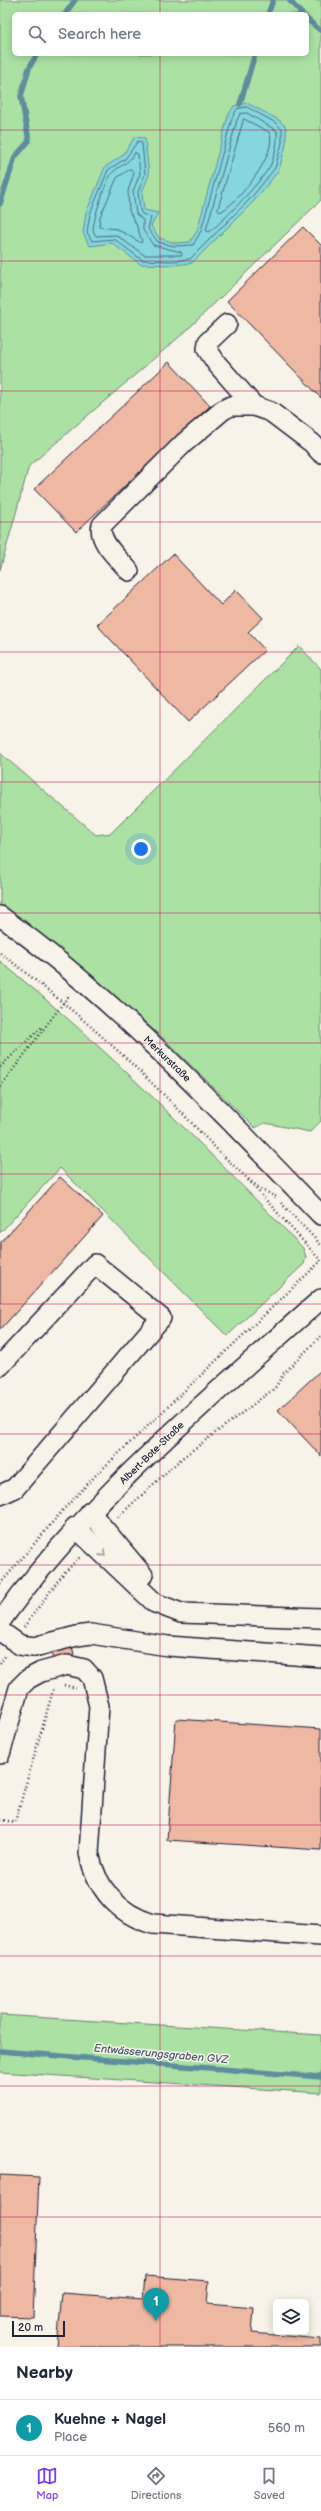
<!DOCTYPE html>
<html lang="en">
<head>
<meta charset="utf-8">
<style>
	:root { --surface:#fff; --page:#f2f2f3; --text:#1f2937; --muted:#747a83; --line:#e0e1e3; --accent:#7c3aed }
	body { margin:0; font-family:"Balsamiq Sans",sans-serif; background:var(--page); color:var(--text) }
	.controls { position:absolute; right:12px; bottom:12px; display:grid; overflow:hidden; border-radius:6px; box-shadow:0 2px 10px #0003 }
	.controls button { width:36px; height:36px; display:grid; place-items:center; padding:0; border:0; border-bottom:1px solid var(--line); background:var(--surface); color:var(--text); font:20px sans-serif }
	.scale { position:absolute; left:12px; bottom:10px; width:53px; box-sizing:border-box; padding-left:4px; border:2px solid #22223b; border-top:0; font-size:11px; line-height:14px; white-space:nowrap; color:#22223b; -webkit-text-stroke:3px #f7f3e8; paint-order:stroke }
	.you { position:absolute; left:141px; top:849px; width:14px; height:14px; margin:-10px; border:3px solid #fff; border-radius:50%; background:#1a73e8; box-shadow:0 0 0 6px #1a73e833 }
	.badge { display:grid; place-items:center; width:26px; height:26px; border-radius:50%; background:var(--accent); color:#fff; font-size:13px; font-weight:700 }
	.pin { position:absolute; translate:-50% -33px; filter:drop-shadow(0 1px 2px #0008) }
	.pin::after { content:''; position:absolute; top:21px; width:14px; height:12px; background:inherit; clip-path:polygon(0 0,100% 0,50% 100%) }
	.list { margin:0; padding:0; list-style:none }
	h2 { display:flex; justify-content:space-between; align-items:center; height:52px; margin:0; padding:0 16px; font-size:17px }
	h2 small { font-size:13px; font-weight:400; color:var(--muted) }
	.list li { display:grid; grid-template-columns:26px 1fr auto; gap:12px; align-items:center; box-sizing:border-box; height:56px; padding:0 16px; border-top:1px solid var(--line) }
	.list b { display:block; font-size:15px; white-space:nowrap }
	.list p { margin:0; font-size:13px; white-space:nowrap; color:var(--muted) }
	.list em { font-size:13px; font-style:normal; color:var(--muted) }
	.icon { flex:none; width:22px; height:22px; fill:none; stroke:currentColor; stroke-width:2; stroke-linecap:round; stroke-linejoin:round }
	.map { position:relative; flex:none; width:321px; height:2347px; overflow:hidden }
	.search { position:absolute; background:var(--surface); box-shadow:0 2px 10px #0003; left:12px; right:12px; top:12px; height:44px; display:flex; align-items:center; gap:10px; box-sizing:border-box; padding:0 14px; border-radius:6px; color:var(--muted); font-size:15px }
	.sheet { height:108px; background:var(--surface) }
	nav { display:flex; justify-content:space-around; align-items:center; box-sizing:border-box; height:56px; border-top:1px solid var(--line); background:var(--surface); font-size:11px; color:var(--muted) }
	nav a { display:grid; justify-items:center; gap:2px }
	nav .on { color:var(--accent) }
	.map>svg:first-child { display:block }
	.green { fill:#ace1a4; stroke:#678270; fill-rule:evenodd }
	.water { fill:#85d6de; stroke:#5d8e9d }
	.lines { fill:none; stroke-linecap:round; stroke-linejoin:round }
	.shore { stroke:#4a6a7c; stroke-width:1 }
	.stream { stroke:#5d8e9d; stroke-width:5.5 }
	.building { fill:#efb8a3; stroke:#22223b }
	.minor-casing { stroke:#22223b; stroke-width:22 }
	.path { stroke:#22223b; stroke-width:2.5; stroke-dasharray:1 3; stroke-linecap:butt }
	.minor { stroke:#f7f3e8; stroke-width:19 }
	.oneway { stroke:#97959a }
	.grid { fill:none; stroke:#c2185b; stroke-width:1; stroke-opacity:0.55 }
	.labels { text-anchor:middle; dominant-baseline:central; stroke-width:3; stroke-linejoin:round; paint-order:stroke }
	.street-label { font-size:10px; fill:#22223b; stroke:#f7f3e8 }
	.water-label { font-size:11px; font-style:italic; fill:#40586c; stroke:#f7f3e8 }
</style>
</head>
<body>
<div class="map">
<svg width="321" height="2347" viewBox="0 0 321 2347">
	<rect width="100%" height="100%" fill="#f7f3e8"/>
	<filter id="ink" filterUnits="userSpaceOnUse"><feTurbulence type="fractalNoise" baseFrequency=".025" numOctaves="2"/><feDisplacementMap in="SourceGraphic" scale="8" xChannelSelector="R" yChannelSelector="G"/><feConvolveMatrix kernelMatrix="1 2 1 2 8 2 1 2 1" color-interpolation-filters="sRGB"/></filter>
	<g filter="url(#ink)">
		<g class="green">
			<path d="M 0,0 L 321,0 L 321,200 L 186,331 L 29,466 L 0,570 ZM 14,14 L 307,14 L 307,54 L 14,54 Z"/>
			<polygon points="299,646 321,669 321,1121 310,1132 265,1123 255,1128 165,1040 90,974 0,905 0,753 96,835 111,833"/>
			<path d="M 0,961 C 108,1049 206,1148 303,1248 L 306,1257 L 304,1264 L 227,1336 L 60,1168 L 0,1233 Z"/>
			<polygon points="0,2015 321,2035 321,2093 0,2072"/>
		</g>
		<polygon class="water" points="247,103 279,120 286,127 286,144 279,170 254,201 192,263 173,265 140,264 112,243 90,246 83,233 86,213 105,167 122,156 135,137 145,138 149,175 142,192 144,210 158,213 151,226 159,238 175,243 190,242 197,231 228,116 234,106"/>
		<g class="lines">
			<g class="shore">
				<polygon points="247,107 276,123 282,129 282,143 275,168 251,198 190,259 173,261 142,260 114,239 92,241 87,232 90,214 108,170 125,159 138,141 142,143 145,174 138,192 140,210 142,214 151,217 148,229 158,242 174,246 193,245 201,231 232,118 237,109"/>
				<path d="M 247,113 L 277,131 C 278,142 275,154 271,164 C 267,175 218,228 208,232 L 206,230 L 237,120 L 240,114 Z"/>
				<path d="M 244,119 L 269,132 C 280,152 237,204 220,212 L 218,210 Z"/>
				<path d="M 135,153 L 138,154 L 140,174 L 133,191 L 136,214 L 143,220 L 143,230 L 153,245 L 181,252 L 182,255 L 144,255 L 116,235 L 96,236 L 93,231 C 93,220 105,182 112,173 C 120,165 127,165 135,153 Z"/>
				<polygon points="131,169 134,173 128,191 129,211 136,224 142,241 141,243 117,229 99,227 100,217 117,178"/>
			</g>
			<g class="stream">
				<polyline points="289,0 302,14"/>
				<polyline points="65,14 75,0"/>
				<polyline points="268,14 273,0"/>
				<polyline points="307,19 321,31"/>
				<polyline points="240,104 255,54"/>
				<polyline points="0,204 15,157 29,141 21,96 29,68 37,54"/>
				<polyline points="0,2051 321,2077"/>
			</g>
		</g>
		<g class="building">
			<polygon points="303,227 321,245 321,398 227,301"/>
			<polygon points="169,362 210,406 76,532 34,489"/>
			<polygon points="173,554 221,605 236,590 263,618 248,632 265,650 188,722 97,625"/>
			<polygon points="60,1177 103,1216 0,1330 0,1243"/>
			<polygon points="321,1370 321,1456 278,1410"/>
			<polygon points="71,1643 74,1654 53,1660 50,1649"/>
			<polygon points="176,1719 321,1729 321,1850 167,1840"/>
			<polygon points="0,2175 39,2177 33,2317 0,2316"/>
			<polygon points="145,2276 209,2281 207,2304 254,2308 252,2333 321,2339 321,2347 57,2347 62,2293 143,2299"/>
		</g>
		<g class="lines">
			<defs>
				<g id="minor">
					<polyline points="227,324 208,342 207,349 217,364 254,406"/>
					<path d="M 129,571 C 119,559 97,541 102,525 L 184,443 L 223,410 L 231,406 L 254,406 L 271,412 L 312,443 L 321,453"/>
					<path d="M 0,916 C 119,1002 220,1110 321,1215"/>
					<polyline points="0,1366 95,1264 161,1318 15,1488 0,1495"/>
					<polyline points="90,1512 143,1575"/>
					<polyline points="75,1527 155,1603 181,1613 321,1618"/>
					<path d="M 0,1622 C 89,1498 208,1400 321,1299"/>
					<polyline points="0,1631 20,1645 34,1647 77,1636 91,1634 168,1646 321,1657"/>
					<path d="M 0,1754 L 19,1688 L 28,1679 L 41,1672 L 67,1665 L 84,1669 L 92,1678 L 99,1706 L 89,1853 C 96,1888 118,1914 153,1924 L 321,1936"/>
				</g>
			</defs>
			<use href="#minor" class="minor-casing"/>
			<g class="path">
				<path d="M 0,953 C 59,997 115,1046 167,1098 C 197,1127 225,1161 258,1187 C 264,1192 271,1193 277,1198"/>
				<polyline points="0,1067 42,1027"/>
				<polyline points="0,1087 70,994"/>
				<polyline points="248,1180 321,1261"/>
				<polyline points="281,1203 321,1245"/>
				<polyline points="118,1517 182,1458 275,1388 284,1373 321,1336"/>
				<polyline points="0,1584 63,1510 96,1475 321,1261"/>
				<polyline points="24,1627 63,1574 81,1556"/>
				<polyline points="0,1664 5,1656"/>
				<polyline points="64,1685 76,1688"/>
				<polyline points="0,1820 15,1822 54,1687"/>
			</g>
			<use href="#minor" class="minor"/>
		</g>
		<defs><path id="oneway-chevron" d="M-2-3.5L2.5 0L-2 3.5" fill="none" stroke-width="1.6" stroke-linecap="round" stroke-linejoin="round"/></defs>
		<use class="oneway" href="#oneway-chevron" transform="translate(103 1554) rotate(44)"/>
	</g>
	<path class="grid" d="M 160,0 L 160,14M 160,54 L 160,2347M 0,130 L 321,130M 0,261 L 321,261M 0,391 L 321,391M 0,522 L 321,522M 0,652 L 321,652M 0,782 L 321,782M 0,913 L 321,913M 0,1043 L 321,1043M 0,1174 L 321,1174M 0,1304 L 321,1304M 0,1434 L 321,1434M 0,1565 L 321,1565M 0,1695 L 321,1695M 0,1825 L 321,1825M 0,1956 L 321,1956M 0,2086 L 321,2086M 0,2217 L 321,2217"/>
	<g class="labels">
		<g class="street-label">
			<text transform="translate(167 1059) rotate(44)">Merkurstraße</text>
			<text transform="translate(152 1453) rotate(-44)">Albert-Bote-Straße</text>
		</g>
		<g class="water-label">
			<text transform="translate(161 2054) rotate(5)">Entwässerungsgraben GVZ</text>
		</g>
	</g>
</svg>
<div class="controls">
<button><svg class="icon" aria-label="layers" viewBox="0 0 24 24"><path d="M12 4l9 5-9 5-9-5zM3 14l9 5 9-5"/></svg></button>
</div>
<div class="scale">20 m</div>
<div class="you"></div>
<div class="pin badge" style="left:156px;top:2321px;background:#0f9aa8">1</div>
<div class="search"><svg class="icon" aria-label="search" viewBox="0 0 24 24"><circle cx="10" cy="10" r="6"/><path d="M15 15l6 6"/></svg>Search here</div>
</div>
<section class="sheet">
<h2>Nearby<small></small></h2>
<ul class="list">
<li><span class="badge" style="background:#0f9aa8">1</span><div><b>Kuehne + Nagel</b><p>Place</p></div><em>560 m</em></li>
</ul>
</section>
<nav>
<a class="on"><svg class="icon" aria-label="map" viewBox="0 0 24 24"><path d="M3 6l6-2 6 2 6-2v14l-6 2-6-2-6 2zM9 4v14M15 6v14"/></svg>Map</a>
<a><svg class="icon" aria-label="directions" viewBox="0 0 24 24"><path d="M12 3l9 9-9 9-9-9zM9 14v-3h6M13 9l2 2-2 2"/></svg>Directions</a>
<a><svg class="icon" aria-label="saved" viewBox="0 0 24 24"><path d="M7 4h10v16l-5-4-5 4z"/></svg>Saved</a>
</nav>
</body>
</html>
